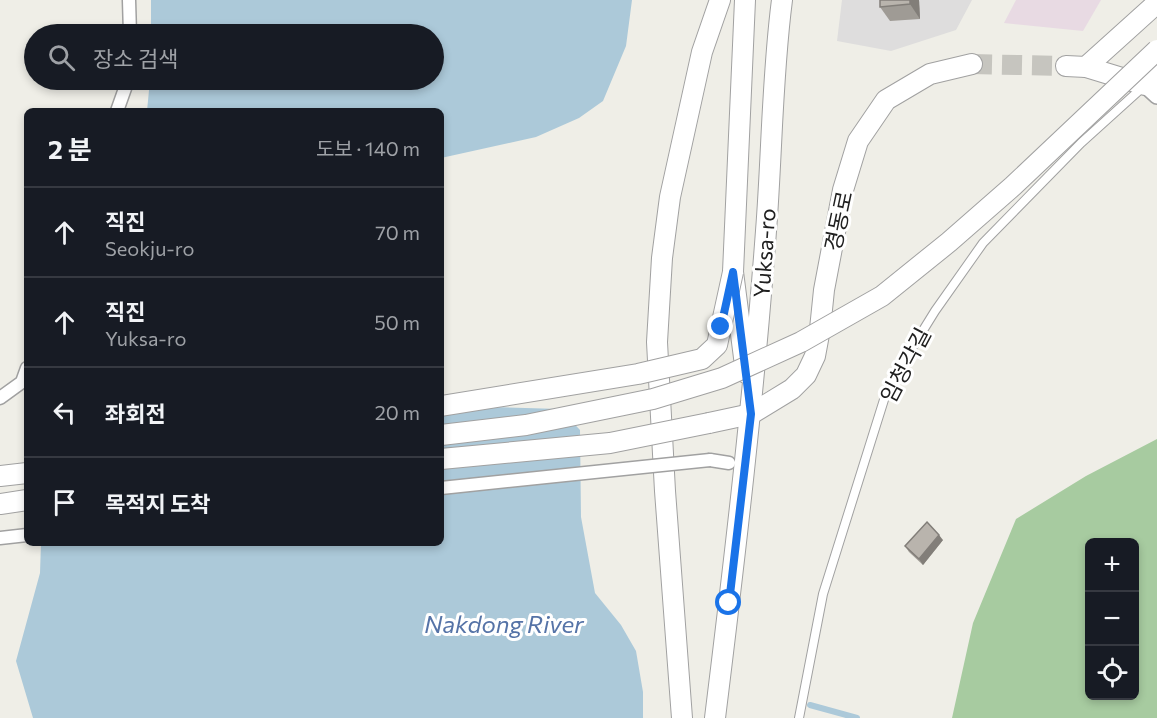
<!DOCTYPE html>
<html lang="ko">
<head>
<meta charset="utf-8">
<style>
	:root { --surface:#171b24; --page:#242831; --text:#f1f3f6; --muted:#9ea1a6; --line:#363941 }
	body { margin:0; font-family:Commissioner,"Noto Sans KR",sans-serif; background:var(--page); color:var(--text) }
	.controls { position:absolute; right:18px; bottom:18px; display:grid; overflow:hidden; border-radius:9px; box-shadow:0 3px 9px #0003 }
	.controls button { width:54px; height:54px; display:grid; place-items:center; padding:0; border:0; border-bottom:2px solid var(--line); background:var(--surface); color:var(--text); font:30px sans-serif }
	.stop { position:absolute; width:18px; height:18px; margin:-14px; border:4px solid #1a73e8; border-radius:50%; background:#fff }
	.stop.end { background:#1a73e8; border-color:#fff; box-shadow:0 2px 6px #0008 }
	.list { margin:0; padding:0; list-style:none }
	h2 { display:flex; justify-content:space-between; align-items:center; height:78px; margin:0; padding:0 24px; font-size:26px }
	h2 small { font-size:20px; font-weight:400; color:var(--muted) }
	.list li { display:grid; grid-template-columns:39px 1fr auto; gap:18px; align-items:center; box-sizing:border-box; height:90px; padding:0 24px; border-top:2px solid var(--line) }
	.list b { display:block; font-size:22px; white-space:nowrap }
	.list p { margin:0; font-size:20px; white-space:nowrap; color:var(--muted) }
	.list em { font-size:20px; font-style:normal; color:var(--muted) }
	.icon { flex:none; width:33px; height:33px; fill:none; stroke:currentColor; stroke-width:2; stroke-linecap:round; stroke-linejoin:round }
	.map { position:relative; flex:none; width:1157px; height:718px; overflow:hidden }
	.search { position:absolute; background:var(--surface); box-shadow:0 3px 9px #0003; left:24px; top:24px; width:420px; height:66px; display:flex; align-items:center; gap:15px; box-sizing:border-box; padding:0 21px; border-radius:33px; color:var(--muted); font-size:22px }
	.panel { position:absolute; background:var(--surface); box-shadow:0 3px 9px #0003; left:24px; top:108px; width:420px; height:438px; border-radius:9px }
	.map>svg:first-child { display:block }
	.residential { fill:#dedddd }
	.industrial { fill:#e8dae3 }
	.forest { fill:#a7cba0; fill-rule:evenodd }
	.water { fill:#acc9d9 }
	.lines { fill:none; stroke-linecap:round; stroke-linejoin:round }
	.stream { stroke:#acc9d9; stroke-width:6 }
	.tertiary-tunnel { stroke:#c6c5bf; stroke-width:20; stroke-dasharray:20 10; stroke-linecap:butt }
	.service-casing { stroke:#a1a1a1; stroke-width:10 }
	.pedestrian-casing { stroke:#a1a1a1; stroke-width:15 }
	.minor-casing { stroke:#a1a1a1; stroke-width:18 }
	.tertiary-casing { stroke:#a1a1a1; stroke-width:22 }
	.service { stroke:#fff; stroke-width:8 }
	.pedestrian { stroke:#fff; stroke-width:12 }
	.minor { stroke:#fff; stroke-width:15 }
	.tertiary { stroke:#fff; stroke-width:20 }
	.pedestrian-bridge-casing { stroke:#a1a1a1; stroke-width:15; stroke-linecap:butt }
	.tertiary-bridge-casing { stroke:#a1a1a1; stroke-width:22; stroke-linecap:butt }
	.pedestrian-bridge { stroke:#fff; stroke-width:12 }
	.tertiary-bridge { stroke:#fff; stroke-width:20 }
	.wall { fill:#9f9b95 }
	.shaded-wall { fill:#827e79 }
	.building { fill:#b9b4ad; stroke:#827e79; stroke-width:1.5 }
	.route { stroke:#1a73e8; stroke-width:8 }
	.labels { text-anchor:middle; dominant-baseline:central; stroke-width:6; stroke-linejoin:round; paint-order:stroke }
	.street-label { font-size:22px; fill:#202020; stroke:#fff }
	.water-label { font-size:24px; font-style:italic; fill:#5573a7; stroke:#fff }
</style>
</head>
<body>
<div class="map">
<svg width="1157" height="718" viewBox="0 0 1157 718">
	<rect width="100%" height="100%" fill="#efeee7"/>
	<polygon class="residential" points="842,0 972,0 956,30 891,51 837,41"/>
	<polygon class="industrial" points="1016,0 1101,0 1083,31 1004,23"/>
	<path class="forest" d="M 1157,439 L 1157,718 L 952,718 L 973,623 L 1016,519 L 1086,476 ZM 1090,542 L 1134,542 L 1134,696 L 1090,696 Z"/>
	<g class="water">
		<polygon points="151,0 632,0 626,46 603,101 579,118 536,137 441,158 441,111 147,111 150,80 434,80 434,34 151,34"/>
		<polygon points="441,398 454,406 560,409 580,430 581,517 595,593 621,625 636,651 643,692 643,718 33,718 16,661 40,573 41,543 441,543"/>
	</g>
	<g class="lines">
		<polyline class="stream" points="810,705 857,718"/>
		<polyline class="tertiary-tunnel" points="972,64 1066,66"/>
		<defs>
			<polyline id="service" points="799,718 823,594 888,387 935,311 983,243 1081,143 1143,87"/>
			<g id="pedestrian">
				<polyline points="129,0 130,34"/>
				<polyline points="117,111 128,80"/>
				<polyline points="0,398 22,382 27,368"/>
				<polyline points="710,460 729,463"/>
				<polyline points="0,538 27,535"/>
			</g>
			<polyline id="minor" points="1145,85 1157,96"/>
			<g id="tertiary">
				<polyline points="745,0 733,272 746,373"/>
				<polyline points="1066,66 1086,67 1145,85 1157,75"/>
				<polyline points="1086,67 1157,3"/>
				<polyline points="709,423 751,414 792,389 806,375 815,356 820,329 824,290 843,190 858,141 886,100 930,74 972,64"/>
				<polyline points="0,476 27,473"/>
				<polyline points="0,504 27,500"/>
				<polyline points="682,718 665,491 657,342 662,258 670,197 702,52 720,0"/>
				<path d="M 715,718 C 735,556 754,394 766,231 C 772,154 772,76 782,0"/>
			</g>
		</defs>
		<use href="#service" class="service-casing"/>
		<use href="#pedestrian" class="pedestrian-casing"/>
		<use href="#minor" class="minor-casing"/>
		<use href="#tertiary" class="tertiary-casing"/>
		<use href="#service" class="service"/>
		<use href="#pedestrian" class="pedestrian"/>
		<use href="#minor" class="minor"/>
		<use href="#tertiary" class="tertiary"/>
		<defs>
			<polyline id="pedestrian-bridge" points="441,488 710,460"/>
			<g id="tertiary-bridge">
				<polyline points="441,406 638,374 702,359 717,345 733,272"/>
				<polyline points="441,435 526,425 653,399 722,378 801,342 882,296 949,242 1013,186 1157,50"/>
				<polyline points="441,459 610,443 709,423"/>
			</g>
		</defs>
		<use href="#pedestrian-bridge" class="pedestrian-bridge-casing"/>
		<use href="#tertiary-bridge" class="tertiary-bridge-casing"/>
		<use href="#pedestrian-bridge" class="pedestrian-bridge"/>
		<use href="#tertiary-bridge" class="tertiary-bridge"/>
	</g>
	<g class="wall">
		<polygon points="880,0 919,0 920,19 890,21 880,7"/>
		<polygon points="943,540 923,565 909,552 905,546"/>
	</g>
	<g class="shaded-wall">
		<polygon points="910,0 919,0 920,19 910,4"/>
		<polygon points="939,535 943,540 923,565 919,559"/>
	</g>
	<g class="building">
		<polygon points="880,0 910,0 910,4 880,7"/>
		<polygon points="927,522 939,535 919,559 905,546"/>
	</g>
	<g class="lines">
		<polyline class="route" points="721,327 733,272 751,414 729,603"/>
	</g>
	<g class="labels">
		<g class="street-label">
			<text transform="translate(838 221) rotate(-78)">경동로</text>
			<text transform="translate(764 253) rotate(-86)">Yuksa-ro</text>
			<text transform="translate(905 365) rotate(-62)">임청각길</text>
		</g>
		<g class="water-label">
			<text x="504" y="623">Nakdong River</text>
		</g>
	</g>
</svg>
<div class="controls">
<button>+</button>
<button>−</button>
<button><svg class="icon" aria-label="locate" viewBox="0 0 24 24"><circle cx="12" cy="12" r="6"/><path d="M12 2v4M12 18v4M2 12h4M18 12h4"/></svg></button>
</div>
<div class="stop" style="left:729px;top:603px"></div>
<div class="stop end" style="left:721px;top:327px"></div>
<div class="search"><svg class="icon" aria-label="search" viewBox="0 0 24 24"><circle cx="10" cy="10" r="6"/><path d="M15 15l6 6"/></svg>장소 검색</div>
<section class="panel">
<h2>2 분<small>도보 · 140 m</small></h2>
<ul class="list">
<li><svg class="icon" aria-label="ahead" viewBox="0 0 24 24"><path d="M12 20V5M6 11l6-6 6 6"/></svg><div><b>직진</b><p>Seokju-ro</p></div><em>70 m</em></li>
<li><svg class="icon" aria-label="ahead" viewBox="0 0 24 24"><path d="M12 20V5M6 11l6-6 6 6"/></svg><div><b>직진</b><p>Yuksa-ro</p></div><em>50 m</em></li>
<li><svg class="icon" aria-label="left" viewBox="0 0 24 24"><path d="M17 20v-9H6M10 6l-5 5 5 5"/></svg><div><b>좌회전</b></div><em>20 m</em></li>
<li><svg class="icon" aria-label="arrive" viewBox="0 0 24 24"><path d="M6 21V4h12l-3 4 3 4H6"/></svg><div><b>목적지 도착</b></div></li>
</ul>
</section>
</div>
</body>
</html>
